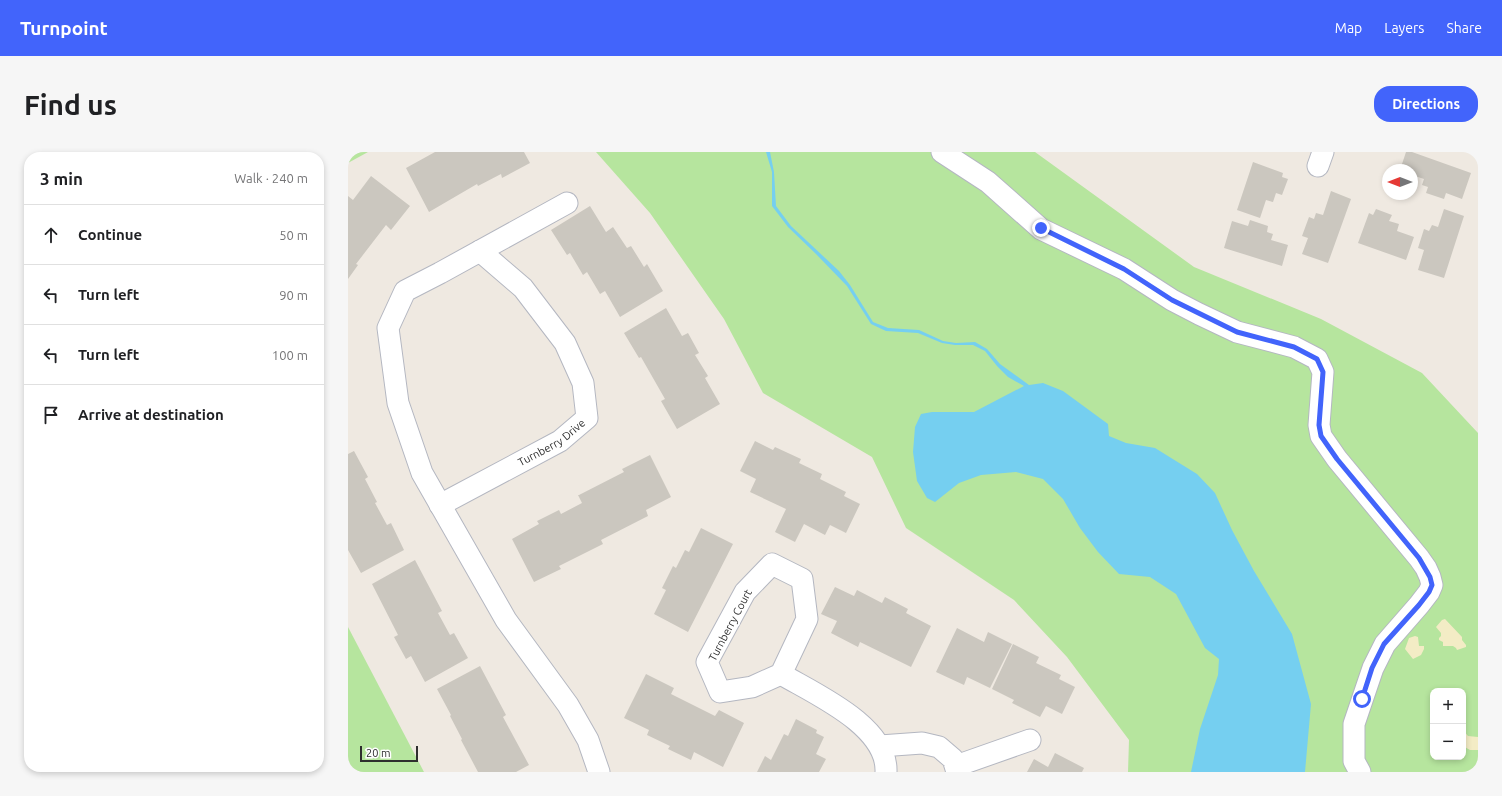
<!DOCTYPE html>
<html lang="en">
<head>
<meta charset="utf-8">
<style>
	:root { --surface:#fff; --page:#f6f6f6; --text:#202124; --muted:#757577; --line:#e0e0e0; --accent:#4264fb }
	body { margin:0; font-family:Ubuntu,sans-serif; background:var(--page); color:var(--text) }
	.controls { position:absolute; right:12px; bottom:12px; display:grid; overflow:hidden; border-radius:8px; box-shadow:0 2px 6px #0003 }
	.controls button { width:36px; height:36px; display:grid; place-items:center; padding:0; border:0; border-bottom:1px solid var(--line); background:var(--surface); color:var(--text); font:20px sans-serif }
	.compass { position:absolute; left:1034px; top:12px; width:36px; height:36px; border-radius:50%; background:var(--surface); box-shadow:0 2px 6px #0003; rotate:270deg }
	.scale { position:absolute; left:12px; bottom:10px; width:58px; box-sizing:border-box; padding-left:4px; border:2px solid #2e2e2e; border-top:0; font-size:11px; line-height:14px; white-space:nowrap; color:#2e2e2e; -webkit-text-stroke:3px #fff; paint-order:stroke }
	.stop { position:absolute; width:12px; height:12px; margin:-9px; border:3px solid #4264fb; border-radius:50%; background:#fff }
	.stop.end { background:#4264fb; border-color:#fff; box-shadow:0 1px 4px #0008 }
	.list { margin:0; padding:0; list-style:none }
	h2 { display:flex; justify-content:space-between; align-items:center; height:52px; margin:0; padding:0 16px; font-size:17px }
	h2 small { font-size:13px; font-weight:400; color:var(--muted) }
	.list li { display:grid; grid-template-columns:26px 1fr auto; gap:12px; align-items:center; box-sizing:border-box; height:60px; padding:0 16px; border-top:1px solid var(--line) }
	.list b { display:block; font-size:15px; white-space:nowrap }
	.list em { font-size:13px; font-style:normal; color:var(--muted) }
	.icon { flex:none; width:22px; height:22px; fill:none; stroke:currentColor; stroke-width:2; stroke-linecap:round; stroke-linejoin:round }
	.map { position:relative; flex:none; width:1130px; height:620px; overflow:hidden; border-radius:16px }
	header { display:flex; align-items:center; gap:24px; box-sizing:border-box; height:56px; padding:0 20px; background:var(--accent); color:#fff }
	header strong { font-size:19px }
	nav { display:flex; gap:22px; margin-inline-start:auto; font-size:14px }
	.intro { display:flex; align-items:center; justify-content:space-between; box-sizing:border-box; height:96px; padding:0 24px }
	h1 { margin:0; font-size:28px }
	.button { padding:10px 18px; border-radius:16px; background:var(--accent); color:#fff; font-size:14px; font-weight:700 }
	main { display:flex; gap:24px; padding:0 24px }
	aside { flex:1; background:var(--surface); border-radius:16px; box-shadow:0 2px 6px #0003 }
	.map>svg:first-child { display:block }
	.green { fill:#b6e59e; fill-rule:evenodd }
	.sand { fill:#f3ecc5 }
	.water { fill:#75cff0 }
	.building { fill:#cbc7bf }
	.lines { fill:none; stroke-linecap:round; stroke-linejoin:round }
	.minor-casing { stroke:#b4b7c1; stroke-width:23 }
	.minor { stroke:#fff; stroke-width:21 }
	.route { stroke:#4264fb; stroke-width:5 }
	.labels { text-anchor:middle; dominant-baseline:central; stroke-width:4; stroke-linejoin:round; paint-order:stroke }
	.street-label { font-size:11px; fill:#2e2e2e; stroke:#fff }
</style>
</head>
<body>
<header>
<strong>Turnpoint</strong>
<nav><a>Map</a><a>Layers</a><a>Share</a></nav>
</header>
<div class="intro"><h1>Find us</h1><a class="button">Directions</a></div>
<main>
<aside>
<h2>3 min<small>Walk · 240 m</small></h2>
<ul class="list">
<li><svg class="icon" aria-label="ahead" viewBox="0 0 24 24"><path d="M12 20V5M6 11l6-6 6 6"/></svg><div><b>Continue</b></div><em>50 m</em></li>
<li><svg class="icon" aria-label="left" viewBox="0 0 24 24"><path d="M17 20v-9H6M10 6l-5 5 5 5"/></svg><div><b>Turn left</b></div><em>90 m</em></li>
<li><svg class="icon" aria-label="left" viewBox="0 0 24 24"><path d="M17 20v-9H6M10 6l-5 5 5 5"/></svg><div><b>Turn left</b></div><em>100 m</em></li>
<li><svg class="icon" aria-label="arrive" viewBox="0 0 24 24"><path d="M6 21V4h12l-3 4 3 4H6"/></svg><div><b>Arrive at destination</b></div></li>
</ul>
</aside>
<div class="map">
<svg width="1130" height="620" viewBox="0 0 1130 620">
	<rect width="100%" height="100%" fill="#efe9e1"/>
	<g class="green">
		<polygon points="0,0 20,0 0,11"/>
		<path d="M 248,0 L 687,0 L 846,115 L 973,167 L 1074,221 L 1130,281 L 1130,620 L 780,620 L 781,588 L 719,505 L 666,448 L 558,376 L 524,305 L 415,241 L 376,167 L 302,61 ZM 1085,539 L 1115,539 L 1115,605 L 1085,605 Z"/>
		<polygon points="0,475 76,620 0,620"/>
	</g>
	<g class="sand">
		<polygon points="1097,467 1114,485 1114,488 1118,493 1118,495 1109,498 1108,496 1105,494 1095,494 1095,490 1091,488 1091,486 1093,484 1093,481 1088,475 1094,468"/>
		<polygon points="1067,484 1070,485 1071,494 1076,494 1076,497 1073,503 1065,507 1057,497 1061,486"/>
		<polygon points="1115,578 1120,584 1130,585 1130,598 1122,598 1115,594"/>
	</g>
	<polygon class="water" points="418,0 422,0 426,20 428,54 443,74 491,119 502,133 525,170 540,176 571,178 595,189 608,191 627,190 639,197 652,212 681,233 695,231 715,239 760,272 761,284 778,291 807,296 849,322 867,341 884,378 906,419 944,482 963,552 957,620 843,620 852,577 870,523 871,507 857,496 828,442 802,425 771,422 750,400 732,376 715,347 695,327 668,320 633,323 611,331 587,350 579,346 569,329 565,300 567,275 573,262 584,260 626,260 676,234 660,225 649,214 637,199 625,193 607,193 594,191 570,181 538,179 523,172 499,134 468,102 440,75 424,54 424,20"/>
	<g class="building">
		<polygon points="87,0 176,0 182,11 154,26 153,22 130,34 129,32 81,60 58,16"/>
		<polygon points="1058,0 1064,0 1123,21 1114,47 1098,41 1096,47 1078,41 1080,35 1074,33 1076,27 1064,23 1064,18 1052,18"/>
		<polygon points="905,10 935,21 934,25 940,27 934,43 928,41 925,50 918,48 912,66 889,58"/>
		<polygon points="23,24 62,54 43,78 38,73 8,112 10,113 0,127 0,44 5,48"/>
		<polygon points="983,39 1003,47 980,111 954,102 960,86 954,84 961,65 966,67 968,61 975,63"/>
		<polygon points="242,54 258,80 265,75 279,96 283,94 296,115 299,112 315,139 272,165 257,139 252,142 239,120 235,123 222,101 219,103 203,78"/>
		<polygon points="1028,57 1044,63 1041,69 1051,72 1049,79 1066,85 1058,108 1010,91 1021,61 1025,63"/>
		<polygon points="1096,57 1116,64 1096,126 1070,118 1076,98 1070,96 1076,77 1081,79 1084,73 1090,75"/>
		<polygon points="902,68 920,74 919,80 925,82 923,88 940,93 934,114 876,96 884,69 900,74"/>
		<polygon points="318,156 334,184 340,181 351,201 347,203 360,224 357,226 372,252 329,277 313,249 317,247 293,205 291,206 276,181"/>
		<polygon points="407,289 425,298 427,295 453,307 451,311 474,322 472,327 498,340 496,344 512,352 498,381 482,373 477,383 456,372 447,390 427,380 438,357 402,340 408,327 392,319"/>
		<polygon points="6,299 20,325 17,327 29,350 27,351 39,373 43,371 56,398 13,421 0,398 0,302"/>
		<polygon points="302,303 323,345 298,358 300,364 253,388 255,392 211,414 213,417 186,430 164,387 191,372 189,369 211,358 213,362 234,351 230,343 231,343 276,320 274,317"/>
		<polygon points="353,376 385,392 340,480 306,462 318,438 314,436 325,414 328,416 337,398 341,400"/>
		<polygon points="67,408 94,459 90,461 102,483 106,481 120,506 77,530 63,504 58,507 46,485 50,483 24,432"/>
		<polygon points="487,435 506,444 509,438 534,451 537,445 560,457 558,461 583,474 563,515 512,490 510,495 483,481 489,469 473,462"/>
		<polygon points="609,476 636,490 640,480 664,492 642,536 619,525 616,533 588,520"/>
		<polygon points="665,492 691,505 688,511 713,523 711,527 727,535 714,562 698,554 692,565 664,551 666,548 644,537"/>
		<polygon points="132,514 158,563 155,565 181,613 168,620 130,620 113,588 114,587 102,564 103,563 89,537"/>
		<polygon points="298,522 326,536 323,542 367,564 371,558 396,571 375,615 346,600 343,608 320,597 322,594 299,583 301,578 276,566"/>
		<polygon points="448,567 469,578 468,581 476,585 468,602 478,607 471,620 409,620 417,604 423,608 436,582 440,584"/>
		<polygon points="707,601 736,616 734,620 679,620 686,607 700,615"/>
	</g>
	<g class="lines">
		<defs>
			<g id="minor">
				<polyline points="594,0 640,30 693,77 776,117 824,148 851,162 889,180 946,195 969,207 975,220 971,273 973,284 989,307 1071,406 1078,416 1082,425 1084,433 1081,440 1071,453 1037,492 1025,516 1006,572 1006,609 1012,620"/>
				<polyline points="970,14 975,0"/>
				<polyline points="219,51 92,121 57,139 40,176 50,251 74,321 158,468 220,553 240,588 251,620"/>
				<path id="s1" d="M 92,353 L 212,289 L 239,266 L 235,231 L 217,191 L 175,136 L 132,99"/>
				<polygon points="424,412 454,427 459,467 433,522 404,535 372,540 359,510 397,440"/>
				<path d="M 433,522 C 467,542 540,574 538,620"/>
				<polyline points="532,594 574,591 591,595 605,607 609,620"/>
				<polyline points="608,614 682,588"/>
			</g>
		</defs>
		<use href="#minor" class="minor-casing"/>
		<use href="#minor" class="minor"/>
	</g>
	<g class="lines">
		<polyline class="route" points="693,76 776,117 824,148 889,180 946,195 969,207 975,220 971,273 973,284 989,307 1071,406 1082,425 1084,433 1081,440 1071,453 1036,492 1024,516 1014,547"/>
	</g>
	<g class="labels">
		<g class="street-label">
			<text stroke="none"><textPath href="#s1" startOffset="128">Turnberry Drive</textPath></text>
			<text transform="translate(382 473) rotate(-62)">Turnberry Court</text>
		</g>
	</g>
</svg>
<div class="controls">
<button>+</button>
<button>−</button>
</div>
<svg class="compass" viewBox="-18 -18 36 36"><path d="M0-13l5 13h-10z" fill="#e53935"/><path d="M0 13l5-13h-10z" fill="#757577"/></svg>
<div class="scale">20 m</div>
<div class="stop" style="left:1014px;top:547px"></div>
<div class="stop end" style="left:693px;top:76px"></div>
</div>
</main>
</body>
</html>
